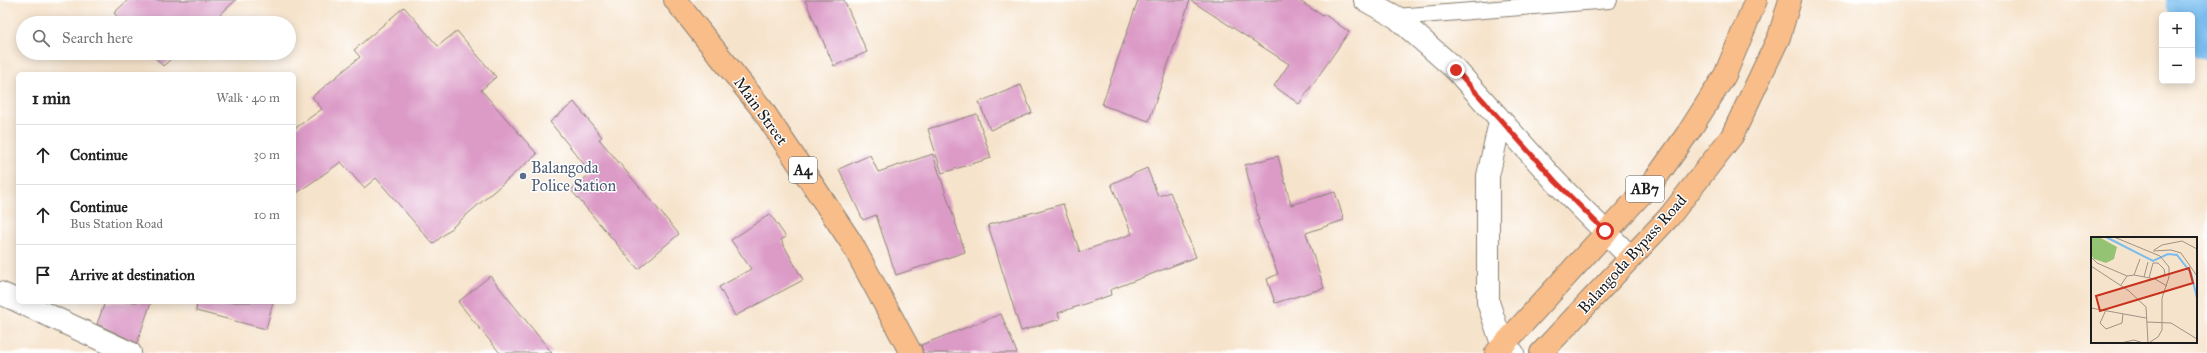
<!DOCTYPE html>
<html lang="en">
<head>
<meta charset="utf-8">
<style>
	:root { --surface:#fff; --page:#f2f2f2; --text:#222; --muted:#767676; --line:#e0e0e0 }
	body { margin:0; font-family:"IM FELL Great Primer",serif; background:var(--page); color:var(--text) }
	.controls { position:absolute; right:12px; top:12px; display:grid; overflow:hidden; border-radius:6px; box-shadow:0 2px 10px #0003 }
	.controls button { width:36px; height:36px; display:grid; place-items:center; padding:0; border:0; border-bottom:1px solid var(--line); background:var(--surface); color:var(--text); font:20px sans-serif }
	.stop { position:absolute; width:12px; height:12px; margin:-9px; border:3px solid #d93025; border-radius:50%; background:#fff }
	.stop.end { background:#d93025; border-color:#fff; box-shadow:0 1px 4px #0008 }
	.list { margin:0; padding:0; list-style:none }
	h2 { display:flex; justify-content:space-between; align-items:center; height:52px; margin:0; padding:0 16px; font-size:17px }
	h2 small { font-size:13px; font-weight:400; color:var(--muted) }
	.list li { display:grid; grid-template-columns:26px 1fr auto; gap:12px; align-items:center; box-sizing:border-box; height:60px; padding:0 16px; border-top:1px solid var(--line) }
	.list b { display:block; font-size:15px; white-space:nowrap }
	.list p { margin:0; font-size:13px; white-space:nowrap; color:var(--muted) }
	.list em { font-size:13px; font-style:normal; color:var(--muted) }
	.icon { flex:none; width:22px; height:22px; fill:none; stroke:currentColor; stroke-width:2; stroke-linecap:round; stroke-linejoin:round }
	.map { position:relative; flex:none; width:2207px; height:353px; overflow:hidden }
	.search { position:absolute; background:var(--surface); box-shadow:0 2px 10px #0003; left:16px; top:16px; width:280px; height:44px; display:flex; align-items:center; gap:10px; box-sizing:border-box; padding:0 14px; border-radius:22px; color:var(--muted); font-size:15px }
	.panel { position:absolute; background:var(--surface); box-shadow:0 2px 10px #0003; left:16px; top:72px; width:280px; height:232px; border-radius:6px }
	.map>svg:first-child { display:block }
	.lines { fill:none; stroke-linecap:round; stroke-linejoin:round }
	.river { stroke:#79bdef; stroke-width:58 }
	.building { fill:#dc9bc7 }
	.service-casing { stroke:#898074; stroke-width:18 }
	.tertiary-casing { stroke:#898074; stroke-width:24 }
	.primary-casing { stroke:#898074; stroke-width:24 }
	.trunk-casing { stroke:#898074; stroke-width:24 }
	.service { stroke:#fff; stroke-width:16 }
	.tertiary { stroke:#fff; stroke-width:22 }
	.primary { stroke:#f8bd89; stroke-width:22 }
	.trunk { stroke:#f8bd89; stroke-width:22 }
	.route { stroke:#d93025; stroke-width:5 }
	.service-dot { fill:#5c6f8a; stroke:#fff; stroke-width:1.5 }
	.labels { text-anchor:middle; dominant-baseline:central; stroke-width:3; stroke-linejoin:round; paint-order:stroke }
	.shield { fill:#fff; stroke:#606060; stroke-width:1 }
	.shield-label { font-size:15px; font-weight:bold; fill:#1c1c1c }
	.street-label { font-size:16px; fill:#1c1c1c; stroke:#fff }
	.service-label { font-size:16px; fill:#4e5e75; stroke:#fff; text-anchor:start }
	.inset-river { fill:none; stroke:#79bdef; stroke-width:2 }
	.inset-road { fill:none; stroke:#9f9385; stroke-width:1 }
	.view { fill:#c8321e; fill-opacity:0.15; stroke:#c8321e; stroke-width:2 }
	.inset-edge { fill:none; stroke:#1c1c1c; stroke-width:2 }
</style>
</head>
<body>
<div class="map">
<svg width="2207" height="353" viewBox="0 0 2207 353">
	<rect width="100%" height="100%" fill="#fff"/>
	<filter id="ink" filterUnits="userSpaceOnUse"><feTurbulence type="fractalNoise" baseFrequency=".025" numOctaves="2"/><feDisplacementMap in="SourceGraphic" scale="8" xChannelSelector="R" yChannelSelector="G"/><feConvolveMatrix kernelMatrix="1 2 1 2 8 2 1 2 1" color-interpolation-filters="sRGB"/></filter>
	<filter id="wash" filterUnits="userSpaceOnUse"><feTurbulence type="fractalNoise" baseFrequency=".012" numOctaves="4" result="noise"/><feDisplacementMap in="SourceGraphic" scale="16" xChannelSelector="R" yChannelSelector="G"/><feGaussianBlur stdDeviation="0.9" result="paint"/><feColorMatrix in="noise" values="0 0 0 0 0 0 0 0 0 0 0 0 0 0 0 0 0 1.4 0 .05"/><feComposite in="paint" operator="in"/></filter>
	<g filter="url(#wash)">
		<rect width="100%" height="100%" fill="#f6e3cb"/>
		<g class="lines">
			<polyline class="river" points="2195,0 2207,31"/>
		</g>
		<g id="blocks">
			<g class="building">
				<polygon points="128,0 236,0 211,23 123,23 114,13"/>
				<polygon points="805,0 844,0 867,52 834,66"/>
				<polygon points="1138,0 1190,0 1149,121 1102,105"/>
				<polygon points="1190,0 1298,0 1323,16 1324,14 1349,32 1299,104 1274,86 1289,64"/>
				<polygon points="404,7 438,46 457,31 496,77 481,90 537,154 433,244 376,178 364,188 341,162 294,195 294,129 322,109 312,97 360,57 354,50"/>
				<polygon points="151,53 178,53 163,66"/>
				<polygon points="1021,85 1032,113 990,130 979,102"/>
				<polygon points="574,102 602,137 599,139 679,234 638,269 571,190 591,173 550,122"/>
				<polygon points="977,114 991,158 942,173 928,129"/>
				<polygon points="933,154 965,252 896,275 876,215 863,220 839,169 870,155 878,172"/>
				<polygon points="1278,156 1291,205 1335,192 1344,220 1306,233 1324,288 1275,303 1267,279 1278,274 1257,220 1259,220 1245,165"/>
				<polygon points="1147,168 1158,196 1170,192 1196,257 1110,290 1111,295 1058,313 1060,319 1021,331 988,225 1063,204 1080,252 1132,234 1111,184"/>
				<polygon points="770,214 786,237 781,240 803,280 735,316 719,287 751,269 731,240"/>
				<polygon points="490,276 552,353 500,353 458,302"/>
				<polygon points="105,302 151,302 137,343 97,324"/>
				<polygon points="197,302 273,302 266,329 196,311"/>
				<polygon points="1001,314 1017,353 923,353 921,345"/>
			</g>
		</g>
	</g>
	<g filter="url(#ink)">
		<use href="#blocks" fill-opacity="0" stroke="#898074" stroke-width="1"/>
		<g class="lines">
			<defs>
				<polyline id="service" points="1396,17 1609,0"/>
				<g id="tertiary">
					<polyline points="1365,0 1396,17 1456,70 1556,182 1630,257"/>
					<polyline points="1500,122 1488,176 1488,302 1502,344 1513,353"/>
					<polyline points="0,293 18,301"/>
					<polyline points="20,302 130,353"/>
				</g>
				<g id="primary">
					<polyline points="1496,353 1656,178 1690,130 1725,75 1756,0"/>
					<polyline points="1541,353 1669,217 1732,136 1779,37 1790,0"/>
				</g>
				<polyline id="trunk" points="675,0 762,109 851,242 911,353"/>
			</defs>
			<use href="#service" class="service-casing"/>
			<use href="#tertiary" class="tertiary-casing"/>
			<use href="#primary" class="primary-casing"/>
			<use href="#trunk" class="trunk-casing"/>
			<use href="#service" class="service"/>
			<use href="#tertiary" class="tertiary"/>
			<use href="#primary" class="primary"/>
			<use href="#trunk" class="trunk"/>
		</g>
	</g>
	<g class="lines" filter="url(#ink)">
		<polyline class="route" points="1456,70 1556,182 1605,231"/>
	</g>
	<circle class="service-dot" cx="523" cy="176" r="4"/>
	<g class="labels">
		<g class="shield">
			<rect x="789" y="157" width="28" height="26" rx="3"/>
			<rect x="1626" y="176" width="38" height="26" rx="3"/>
		</g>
		<g class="shield-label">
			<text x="803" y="170">A4</text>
			<text x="1645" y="189">AB7</text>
		</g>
		<g class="street-label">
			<text transform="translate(761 111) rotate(54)">Main Street</text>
			<text transform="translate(1632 254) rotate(-48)">Balangoda Bypass Road</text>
		</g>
		<g class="service-label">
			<text x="531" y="167">Balangoda<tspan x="531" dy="18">Police Sation</tspan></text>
		</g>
	</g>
	<g transform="translate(2091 237)">
		<rect width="106" height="106" fill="#f6e3cb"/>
		<path d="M 0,0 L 8,0 L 26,10 L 23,22 L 15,26 L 3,22 L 0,18 Z" fill="#94c473"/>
		<path class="inset-river" d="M 15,0 L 62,24 L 77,17 L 86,18 L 100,36 L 106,61"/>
		<path class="inset-road" d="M 23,0 L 69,19 L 78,30 L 78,40 L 71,61 L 71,93 L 67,100 L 59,105M 63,13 L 71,8 L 91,4 L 106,12M 62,14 L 80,13 L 90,16 L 106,39M 0,20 L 6,26 L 36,39M 0,29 L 38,54 L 55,70 L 57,105M 43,38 L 49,22M 53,40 L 57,25M 58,41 L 62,26 L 67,26 L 73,32 L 74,37 L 64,42M 30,48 L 36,39 L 43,38 L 64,42 L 76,49M 0,71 L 55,81M 15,73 L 9,86 L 15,92 L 31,86 L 32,77M 56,85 L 80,86 L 106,102M 30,106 L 43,103 L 52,106"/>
		<path class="view" d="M 98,31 L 102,46 L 9,74 L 5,59 Z"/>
		<rect width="106" height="106" class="inset-edge"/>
	</g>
</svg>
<div class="controls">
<button>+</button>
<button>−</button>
</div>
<div class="stop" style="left:1605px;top:231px"></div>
<div class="stop end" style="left:1456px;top:70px"></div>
<div class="search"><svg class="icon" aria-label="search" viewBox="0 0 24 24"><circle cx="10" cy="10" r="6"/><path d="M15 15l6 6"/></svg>Search here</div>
<section class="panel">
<h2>1 min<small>Walk · 40 m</small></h2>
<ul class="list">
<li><svg class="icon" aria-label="ahead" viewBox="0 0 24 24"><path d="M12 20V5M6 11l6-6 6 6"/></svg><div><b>Continue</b></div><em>30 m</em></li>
<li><svg class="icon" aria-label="ahead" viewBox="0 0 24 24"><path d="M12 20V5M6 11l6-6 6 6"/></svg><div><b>Continue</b><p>Bus Station Road</p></div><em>10 m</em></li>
<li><svg class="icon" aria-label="arrive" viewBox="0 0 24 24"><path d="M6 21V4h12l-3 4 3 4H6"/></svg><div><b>Arrive at destination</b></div></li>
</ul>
</section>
</div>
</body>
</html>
